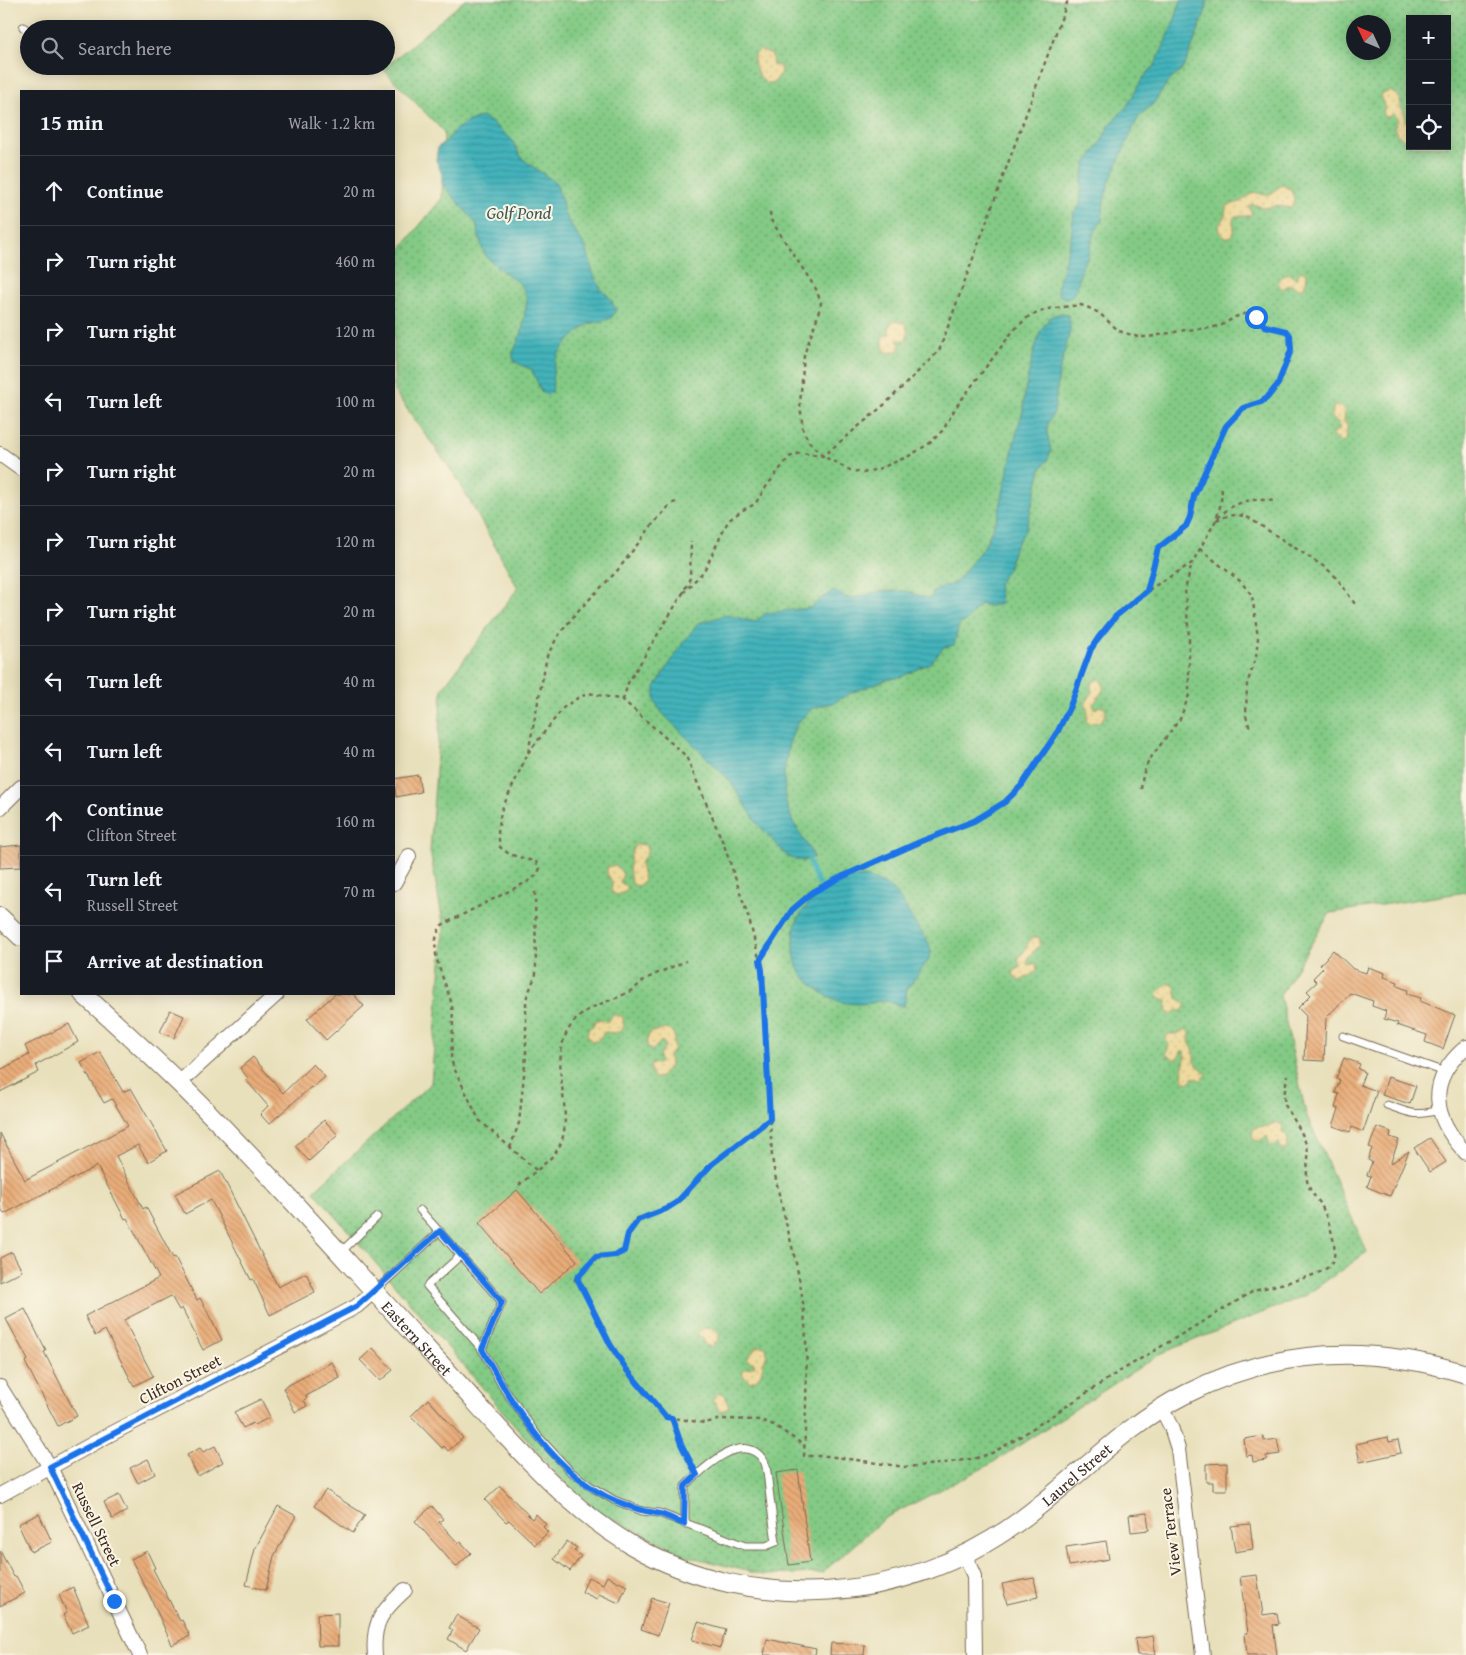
<!DOCTYPE html>
<html lang="en">
<head>
<meta charset="utf-8">
<style>
	:root { --surface:#171b24; --page:#242831; --text:#f1f3f6; --muted:#9ea1a6; --line:#363941 }
	body { margin:0; font-family:"Gentium Book Plus",serif; background:var(--page); color:var(--text) }
	.controls { position:absolute; right:15px; top:15px; display:grid; overflow:hidden; border-radius:0px; box-shadow:0 2px 12px #0003 }
	.controls button { width:45px; height:45px; display:grid; place-items:center; padding:0; border:0; border-bottom:1px solid var(--line); background:var(--surface); color:var(--text); font:25px sans-serif }
	.compass { position:absolute; left:1346px; top:15px; width:45px; height:45px; border-radius:50%; background:var(--surface); box-shadow:0 2px 12px #0003; rotate:314deg }
	.stop { position:absolute; width:15px; height:15px; margin:-11px; border:4px solid #1a73e8; border-radius:50%; background:#fff }
	.stop.end { background:#1a73e8; border-color:#fff; box-shadow:0 1px 5px #0008 }
	.list { margin:0; padding:0; list-style:none }
	h2 { display:flex; justify-content:space-between; align-items:center; height:65px; margin:0; padding:0 20px; font-size:21px }
	h2 small { font-size:16px; font-weight:400; color:var(--muted) }
	.list li { display:grid; grid-template-columns:32px 1fr auto; gap:15px; align-items:center; box-sizing:border-box; height:70px; padding:0 20px; border-top:1px solid var(--line) }
	.list b { display:block; font-size:19px; white-space:nowrap }
	.list p { margin:0; font-size:16px; white-space:nowrap; color:var(--muted) }
	.list em { font-size:16px; font-style:normal; color:var(--muted) }
	.icon { flex:none; width:28px; height:28px; fill:none; stroke:currentColor; stroke-width:2; stroke-linecap:round; stroke-linejoin:round }
	.map { position:relative; flex:none; width:1466px; height:1655px; overflow:hidden }
	.search { position:absolute; background:var(--surface); box-shadow:0 2px 12px #0003; left:20px; top:20px; width:375px; height:55px; display:flex; align-items:center; gap:12px; box-sizing:border-box; padding:0 18px; border-radius:28px; color:var(--muted); font-size:19px }
	.panel { position:absolute; background:var(--surface); box-shadow:0 2px 12px #0003; left:20px; top:90px; width:375px; height:905px; border-radius:0px }
	.map>svg:first-child { display:block }
	.grass { fill:url(#grass-dots); stroke:#5f7a52; fill-rule:evenodd }
	.sand { fill:url(#sand-dots); stroke:#94825e }
	.water { fill:url(#water-rules); stroke:#3f6e6c }
	.lines { fill:none; stroke-linecap:round; stroke-linejoin:round }
	.stream { stroke:#43b3bb; stroke-width:4.5 }
	.building { fill:url(#building-back-hatch) }
	.service-casing { stroke:#786a55; stroke-width:9 }
	.minor-casing { stroke:#786a55; stroke-width:16 }
	.tertiary-casing { stroke:#786a55; stroke-width:20 }
	.path { stroke:#786a55; stroke-width:2.5; stroke-dasharray:4 4; stroke-linecap:butt }
	.service { stroke:#fff; stroke-width:7 }
	.minor { stroke:#fff; stroke-width:14 }
	.tertiary { stroke:#fff; stroke-width:18 }
	.route { stroke:#1a73e8; stroke-width:6 }
	.labels { text-anchor:middle; dominant-baseline:central; stroke-width:4; stroke-linejoin:round; paint-order:stroke }
	.street-label { font-size:16px; fill:#3b2a1e; stroke:#fcf5e5 }
	.water-label { font-size:18px; font-style:italic; fill:#3e5a55; stroke:#fcf5e5 }
</style>
</head>
<body>
<div class="map">
<svg width="1466" height="1655" viewBox="0 0 1466 1655">
	<defs>
		<pattern id="grass-dots" width="8" height="8" patternUnits="userSpaceOnUse" patternTransform="scale(1.25)"><rect width="8" height="8" fill="#83ca85"/><path d="M2 2h.1M6 6h.1" fill="none" stroke="#6ca46c" stroke-width="1.8" stroke-linecap="round"/></pattern>
		<pattern id="sand-dots" width="8" height="8" patternUnits="userSpaceOnUse" patternTransform="scale(1.25)"><rect width="8" height="8" fill="#eeda9e"/><path d="M2 2h.1M6 6h.1" fill="none" stroke="#cdbb88" stroke-width="1.8" stroke-linecap="round"/></pattern>
		<pattern id="water-rules" width="6" height="5" patternUnits="userSpaceOnUse" patternTransform="scale(1.25)"><rect width="6" height="5" fill="#43b3bb"/><path d="M0 2.5h6" fill="none" stroke="#399297"/></pattern>
		<pattern id="building-back-hatch" width="6" height="6" patternUnits="userSpaceOnUse" patternTransform="scale(1.25)"><rect width="6" height="6" fill="#eaad79"/><path d="M-1 5l2 2M0 0l6 6M5-1l2 2" fill="none" stroke="#bf8d63"/></pattern>
	</defs>
	<rect width="100%" height="100%" fill="#fcf5e5"/>
	<filter id="ink" filterUnits="userSpaceOnUse"><feTurbulence type="fractalNoise" baseFrequency=".02" numOctaves="2"/><feDisplacementMap in="SourceGraphic" scale="10" xChannelSelector="R" yChannelSelector="G"/><feConvolveMatrix kernelMatrix="1 2 1 2 8 2 1 2 1" color-interpolation-filters="sRGB"/></filter>
	<filter id="wash" filterUnits="userSpaceOnUse"><feTurbulence type="fractalNoise" baseFrequency=".0096" numOctaves="4" result="noise"/><feDisplacementMap in="SourceGraphic" scale="20" xChannelSelector="R" yChannelSelector="G"/><feGaussianBlur stdDeviation="1.12" result="paint"/><feColorMatrix in="noise" values="0 0 0 0 0 0 0 0 0 0 0 0 0 0 0 0 0 1.4 0 .05"/><feComposite in="paint" operator="in"/></filter>
	<g filter="url(#wash)">
		<rect width="100%" height="100%" fill="#e8e0bb"/>
		<path class="grass" d="M 465,0 L 1466,0 L 1466,892 L 1330,913 L 1280,995 L 1306,1114 L 1367,1252 L 1306,1295 L 1160,1354 L 989,1465 L 885,1518 L 822,1573 L 763,1575 L 687,1556 L 599,1512 L 559,1477 L 314,1191 L 431,1083 L 444,928 L 430,851 L 442,689 L 518,588 L 457,478 L 394,391 L 394,257 L 442,198 L 444,132 L 383,69 ZM 1410,19 L 1447,19 L 1447,146 L 1410,146 ZM 1354,22 L 1384,22 L 1384,52 L 1354,52 Z"/>
		<g class="sand">
			<path d="M 760,50 L 772,55 L 773,66 L 777,65 L 780,66 L 781,72 L 774,83 L 766,83 C 758,76 754,67 754,56 Z"/>
			<polygon points="1391,91 1401,99 1399,104 1405,113 1405,121 1410,125 1410,137 1403,139 1397,134 1394,127 1398,121 1396,116 1393,114 1388,117 1384,117 1383,112 1385,108 1381,98 1382,94"/>
			<path d="M 1282,185 L 1290,189 C 1294,196 1296,201 1290,208 L 1284,207 L 1278,205 L 1266,208 L 1252,204 L 1249,206 L 1252,214 L 1247,216 L 1235,216 L 1233,219 L 1234,230 L 1231,236 L 1226,238 L 1219,232 L 1219,226 L 1225,217 L 1226,206 L 1240,202 L 1254,192 C 1258,193 1263,195 1267,195 C 1273,194 1277,187 1282,185 Z"/>
			<polygon points="1300,271 1304,271 1307,274 1306,283 1303,288 1298,288 1289,284 1283,289 1279,285 1278,280 1283,276 1288,273 1294,278 1297,278"/>
			<polygon points="894,321 905,323 908,333 906,340 897,340 900,345 899,350 889,353 884,349 882,339 885,335 890,334 888,327"/>
			<polygon points="1334,406 1339,406 1345,410 1344,421 1348,427 1346,432 1347,438 1343,442 1333,438 1333,433 1339,430 1340,427 1339,423 1331,418"/>
			<polygon points="1098,679 1103,683 1103,690 1093,705 1095,709 1099,706 1105,708 1106,713 1101,721 1089,724 1086,721 1088,713 1085,704 1092,693 1091,684"/>
			<path d="M 637,844 L 645,845 C 651,854 643,856 640,864 L 644,881 L 638,886 L 632,884 C 628,874 628,850 637,844 Z"/>
			<polygon points="616,865 623,874 620,882 627,887 625,892 617,895 611,892 612,883 607,873 607,867"/>
			<path d="M 1033,937 L 1038,937 L 1040,939 L 1040,945 L 1029,956 L 1027,963 L 1028,965 L 1036,963 L 1037,969 L 1036,972 L 1020,981 L 1015,978 L 1013,972 L 1021,967 L 1018,960 C 1019,957 1021,955 1023,953 C 1028,947 1026,943 1033,937 Z"/>
			<polygon points="1167,984 1171,984 1175,987 1177,998 1185,1003 1185,1006 1182,1011 1176,1010 1172,1015 1166,1011 1167,1001 1160,999 1157,994 1160,990"/>
			<polygon points="613,1015 621,1016 623,1018 624,1026 621,1031 615,1033 605,1032 597,1041 591,1041 587,1034 589,1028 593,1026 595,1021 601,1019 607,1022"/>
			<path d="M 665,1029 L 673,1032 C 676,1039 672,1043 674,1050 L 669,1055 L 670,1067 C 663,1071 663,1080 654,1078 L 650,1070 L 651,1065 L 660,1062 L 659,1055 L 664,1049 L 665,1044 L 661,1041 L 653,1050 L 650,1050 C 645,1044 646,1037 652,1031 L 659,1031 Z"/>
			<path d="M 1186,1029 L 1190,1034 L 1189,1042 L 1194,1051 L 1194,1062 L 1207,1074 L 1201,1080 L 1193,1077 L 1189,1083 L 1184,1081 C 1179,1071 1187,1062 1185,1052 L 1182,1050 L 1177,1060 L 1166,1055 L 1169,1045 L 1165,1038 L 1168,1034 L 1177,1034 Z"/>
			<polygon points="1277,1122 1283,1126 1282,1132 1288,1138 1287,1149 1282,1149 1278,1142 1272,1146 1270,1145 1267,1136 1259,1141 1254,1140 1252,1132 1256,1127 1268,1126"/>
			<polygon points="703,1328 713,1329 719,1334 719,1340 714,1343 713,1347 705,1345 703,1338 697,1334"/>
			<path d="M 757,1346 L 766,1347 L 767,1355 C 762,1363 763,1371 758,1379 L 750,1382 L 744,1377 L 742,1372 L 745,1369 L 755,1366 L 754,1363 L 747,1360 L 747,1359 Z"/>
			<polygon points="718,1393 722,1393 726,1396 726,1400 729,1406 726,1409 721,1411 717,1408 716,1403 712,1400"/>
		</g>
		<g class="water">
			<path d="M 1181,0 L 1208,0 L 1205,13 L 1186,63 L 1182,70 L 1168,82 L 1153,104 L 1140,115 L 1135,124 L 1109,183 L 1104,201 L 1102,221 L 1097,227 L 1093,236 L 1089,253 L 1081,269 L 1077,289 L 1070,298 C 1064,299 1058,296 1057,289 L 1071,238 L 1074,212 L 1080,206 L 1082,180 L 1086,163 L 1097,149 L 1109,126 L 1127,106 L 1143,78 L 1155,65 L 1173,25 Z"/>
			<path d="M 482,117 L 491,122 L 512,140 L 521,157 L 528,163 L 556,183 L 562,201 L 564,214 L 587,250 L 593,273 L 601,289 L 610,298 L 616,310 L 612,317 C 605,322 597,321 589,324 C 582,327 561,348 558,355 C 555,360 554,368 553,374 C 551,383 557,396 544,394 L 541,391 L 532,370 L 515,362 L 513,358 L 513,353 L 522,332 L 527,300 L 524,290 L 518,282 L 496,266 L 486,256 L 482,248 L 476,223 L 442,184 L 442,174 L 436,160 L 438,147 L 446,142 L 454,131 L 469,121 Z"/>
			<polygon points="1062,313 1068,315 1070,321 1070,331 1059,373 1054,413 1048,422 1047,432 1051,451 1047,461 1041,469 1026,529 1014,548 1009,567 998,584 1001,604 990,606 980,604 967,620 959,625 954,645 944,647 930,663 901,677 889,679 851,693 833,703 813,708 797,723 789,743 784,773 785,794 786,803 793,822 814,857 803,861 788,857 757,823 730,781 663,714 655,702 655,687 680,647 698,623 727,615 755,622 766,613 810,608 822,598 834,591 847,598 854,598 880,591 906,591 930,599 934,592 941,587 951,585 958,580 985,545 998,516 1017,430 1023,411 1025,390 1032,359 1040,332 1045,324 1052,316"/>
			<path d="M 864,877 C 895,885 898,895 913,920 C 918,928 924,935 929,943 L 931,952 L 928,961 L 907,989 L 904,1007 C 897,1005 892,1002 886,1001 C 880,1000 876,1002 871,1003 C 861,1005 843,1004 834,999 C 821,993 809,984 801,973 C 795,965 794,953 794,944 C 794,936 794,928 797,921 C 809,895 837,879 864,877 Z"/>
		</g>
		<g class="lines">
			<polyline class="stream" points="809,860 813,873 819,884"/>
		</g>
		<g id="blocks">
			<g class="building">
				<polygon points="418,775 421,792 396,797 394,779"/>
				<polygon points="21,845 21,867 0,868 0,847"/>
				<polygon points="1333,950 1353,969 1366,973 1368,967 1385,973 1384,977 1398,982 1397,986 1408,990 1407,994 1421,998 1420,1001 1455,1015 1443,1049 1425,1042 1427,1035 1397,1025 1398,1023 1384,1019 1386,1011 1372,1006 1373,1001 1350,993 1326,1018 1324,1061 1304,1060 1306,1016 1298,1008 1311,995 1307,991 1317,982 1313,978 1323,968 1320,965"/>
				<polygon points="335,994 353,994 364,1006 326,1040 307,1019"/>
				<polygon points="170,1010 184,1016 174,1038 160,1032"/>
				<polygon points="69,1024 78,1042 36,1065 39,1072 0,1092 0,1070 29,1055 25,1046"/>
				<polygon points="100,1052 123,1092 131,1088 167,1151 148,1162 138,1145 116,1156 143,1209 146,1207 173,1258 175,1257 197,1300 200,1298 222,1340 203,1350 182,1308 179,1310 171,1296 124,1320 153,1376 134,1386 105,1330 95,1336 85,1316 159,1278 127,1218 125,1219 97,1166 4,1214 0,1206 0,1133 25,1180 128,1126 112,1099 104,1103 81,1063"/>
				<polygon points="253,1057 283,1093 313,1064 325,1077 312,1088 311,1087 269,1124 260,1114 268,1106 246,1080 249,1079 240,1068"/>
				<polygon points="1344,1058 1360,1064 1358,1069 1365,1072 1360,1085 1377,1091 1363,1132 1352,1127 1350,1132 1333,1126 1339,1109 1335,1108 1339,1094 1335,1093 1340,1080 1336,1079"/>
				<polygon points="1388,1077 1416,1086 1410,1104 1382,1095"/>
				<polygon points="324,1120 338,1135 309,1161 295,1146"/>
				<polygon points="1377,1127 1391,1132 1390,1137 1399,1140 1390,1164 1409,1151 1390,1196 1367,1187 1371,1176 1367,1175 1372,1162 1368,1160 1372,1148 1369,1147"/>
				<polygon points="1430,1138 1446,1162 1430,1172 1414,1148"/>
				<polygon points="220,1171 278,1287 306,1273 315,1292 270,1315 253,1279 251,1280 211,1200 185,1214 175,1194"/>
				<polygon points="517,1190 577,1261 539,1294 479,1223"/>
				<polygon points="12,1252 22,1271 0,1282 0,1258"/>
				<polygon points="25,1309 46,1351 44,1352 77,1416 58,1426 25,1362 28,1360 6,1319"/>
				<polygon points="373,1348 393,1370 380,1381 360,1360"/>
				<polygon points="332,1362 340,1378 306,1396 307,1398 304,1400 307,1406 295,1412 283,1388"/>
				<polygon points="261,1399 270,1417 255,1425 253,1423 243,1428 234,1412"/>
				<polygon points="428,1399 463,1438 448,1451 444,1446 442,1448 411,1416"/>
				<polygon points="1263,1436 1264,1441 1277,1439 1280,1454 1266,1456 1266,1460 1253,1462 1252,1455 1246,1456 1244,1439"/>
				<polygon points="1388,1437 1389,1442 1398,1440 1401,1453 1360,1462 1356,1444"/>
				<polygon points="215,1446 223,1462 198,1476 187,1455 200,1448 203,1452"/>
				<polygon points="148,1459 155,1474 138,1483 130,1468"/>
				<polygon points="1227,1463 1227,1490 1213,1490 1213,1482 1206,1482 1206,1464"/>
				<polygon points="798,1470 810,1562 789,1565 776,1473"/>
				<polygon points="500,1486 532,1519 536,1514 546,1524 543,1527 548,1532 535,1545 509,1520 506,1522 485,1500"/>
				<polygon points="326,1490 365,1515 353,1533 314,1506"/>
				<polygon points="119,1495 127,1511 112,1519 104,1502"/>
				<polygon points="278,1506 296,1516 274,1556 266,1590 246,1585 255,1549"/>
				<polygon points="432,1506 443,1519 439,1522 458,1543 460,1541 471,1553 456,1567 415,1521"/>
				<polygon points="1147,1513 1149,1530 1131,1532 1129,1515"/>
				<polygon points="39,1514 52,1542 31,1552 18,1524"/>
				<polygon points="1250,1524 1253,1549 1235,1552 1231,1526"/>
				<polygon points="567,1541 577,1548 574,1551 581,1556 570,1571 554,1559"/>
				<polygon points="1106,1541 1109,1559 1069,1566 1066,1547"/>
				<polygon points="0,1551 14,1577 16,1576 25,1593 0,1606"/>
				<polygon points="147,1551 155,1568 153,1569 180,1621 182,1620 190,1636 172,1645 150,1596 131,1559"/>
				<polygon points="1257,1575 1263,1615 1277,1613 1279,1624 1273,1625 1277,1655 1247,1655 1245,1633 1248,1633 1240,1577"/>
				<polygon points="607,1576 627,1586 619,1603 599,1594 597,1599 582,1592 588,1577 603,1584"/>
				<polygon points="1034,1578 1038,1597 1007,1604 1002,1584"/>
				<polygon points="73,1587 89,1625 72,1633 63,1615 67,1613 59,1595"/>
				<polygon points="652,1598 669,1603 658,1635 641,1629"/>
				<polygon points="338,1613 338,1646 318,1646 317,1614"/>
				<polygon points="456,1615 479,1628 466,1650 448,1639 453,1630 449,1628"/>
				<polygon points="698,1622 726,1630 720,1648 692,1640"/>
				<polygon points="1153,1636 1156,1655 1137,1655 1135,1639"/>
				<polygon points="767,1639 816,1649 815,1655 764,1655"/>
				<polygon points="831,1643 865,1645 864,1655 830,1655"/>
			</g>
		</g>
	</g>
	<g filter="url(#ink)">
		<use href="#blocks" fill-opacity="0" stroke="#786a55" stroke-width="1"/>
		<g class="lines">
			<defs>
				<g id="service">
					<polyline points="23,27 29,31"/>
					<polyline points="99,66 104,69"/>
					<polyline points="1343,1036 1445,1072"/>
					<path d="M 1387,1105 C 1410,1113 1414,1117 1439,1110"/>
					<polyline points="420,1210 502,1302 482,1349"/>
					<polyline points="340,1253 377,1217"/>
					<path d="M 461,1255 L 427,1286 L 482,1349 L 503,1387 L 537,1435 L 570,1471 L 590,1486 L 614,1500 L 642,1511 L 659,1513 L 745,1546 L 766,1546 L 776,1542 C 773,1521 770,1500 768,1480 C 767,1474 767,1466 764,1461 C 743,1428 702,1470 685,1486 L 685,1524"/>
					<polyline points="375,1291 440,1231"/>
				</g>
				<g id="minor">
					<polyline points="0,454 21,469"/>
					<polyline points="0,808 21,787"/>
					<polyline points="394,883 409,856"/>
					<path d="M 1466,1047 C 1426,1081 1432,1117 1466,1153"/>
					<polyline points="179,1083 277,994"/>
					<polyline points="0,1387 50,1467 140,1655"/>
					<polyline points="1161,1407 1171,1427 1178,1449 1203,1655"/>
					<polyline points="0,1495 107,1436 329,1321 357,1306 374,1291"/>
					<polyline points="965,1556 974,1576 975,1655"/>
					<path d="M 375,1655 C 372,1622 382,1611 405,1590"/>
				</g>
				<g id="tertiary">
					<polyline points="0,917 21,937"/>
					<path id="s1" d="M 83,994 C 116,1024 150,1054 182,1086 C 263,1166 337,1251 414,1335 C 445,1368 475,1402 505,1435 C 544,1477 583,1517 633,1546 C 754,1615 906,1604 1018,1522 C 1075,1481 1122,1426 1186,1394 C 1276,1348 1370,1344 1466,1374"/>
				</g>
			</defs>
			<use href="#service" class="service-casing"/>
			<use href="#minor" class="minor-casing"/>
			<use href="#tertiary" class="tertiary-casing"/>
			<g class="path">
				<polyline points="770,212 771,220 816,289 821,303 817,318 804,355 800,404 803,430 809,442 823,456 850,470 863,473 881,468 909,456 930,443 943,430 956,407 1013,331 1028,317 1047,309 1081,305 1087,307 1099,313 1119,331 1138,337 1149,337 1185,330 1210,328 1222,325 1235,317 1248,313 1253,314 1265,327 1286,331 1290,335 1291,341 1291,350 1277,384 1267,397 1261,401 1243,408 1226,426 1193,495 1190,517 1186,526 1158,548 1147,591"/>
				<path d="M 1218,518 C 1233,502 1251,497 1273,501"/>
				<path d="M 1216,520 C 1229,515 1236,513 1249,518 L 1326,568 L 1337,578 L 1357,607"/>
				<polyline points="1200,549 1240,581 1252,595 1258,638 1256,657 1247,684 1246,716 1250,729"/>
				<polyline points="683,593 704,571 728,521 741,511 755,504 766,487 789,457 800,453 823,456 884,405 939,351 1068,0"/>
				<polyline points="623,700 628,683 683,593 690,578 691,541"/>
				<path d="M 528,753 L 564,707 L 576,699 L 589,693 L 623,700 L 686,756 L 724,845 L 749,919 L 762,970 L 772,1157 C 779,1206 797,1254 803,1303 C 809,1353 806,1405 804,1456 L 828,1456 L 905,1467 L 938,1464 L 977,1458 L 992,1453 L 1015,1440 L 1117,1373 L 1252,1292 C 1272,1284 1319,1279 1331,1264 C 1341,1251 1327,1216 1320,1203 C 1316,1197 1311,1193 1309,1187 C 1304,1177 1309,1164 1308,1153 C 1306,1136 1293,1119 1285,1105 L 1284,1098 L 1287,1075"/>
				<polyline points="1141,789 1143,775 1149,760 1180,719 1189,695 1189,637 1185,590 1192,563"/>
				<polyline points="760,960 792,910 813,892 839,878 922,841 974,821 1005,802 1021,785 1058,731 1070,706 1091,649 1099,637 1116,616 1142,594 1192,563 1216,520 1221,503 1222,489"/>
				<polyline points="510,1148 519,1123 526,1055 526,999 536,974 535,891"/>
				<path d="M 536,1170 L 479,1120 L 453,1066 L 451,1058 C 452,1042 454,1023 452,1007 C 448,982 424,950 442,925 L 527,882 L 537,875 L 540,868 L 536,862 L 509,854 L 500,847 L 498,832 L 501,811 L 528,753 L 547,656 L 558,636 L 577,612 L 617,571 L 653,524 L 670,505 L 679,500"/>
				<path d="M 519,1185 C 531,1175 546,1164 556,1152 C 581,1116 542,1061 573,1023 C 591,1002 611,1003 632,990 C 637,987 640,983 644,980 C 657,973 672,967 686,961"/>
				<polyline points="577,1278 610,1344 626,1369 666,1417 705,1423 722,1419 760,1420 774,1425 805,1446"/>
				<polyline points="574,1281 596,1257 615,1255 624,1251 628,1234 637,1219 666,1209 677,1202 712,1164 770,1119"/>
				<polyline points="672,1418 681,1444 692,1464"/>
			</g>
			<use href="#service" class="service"/>
			<use href="#minor" class="minor"/>
			<use href="#tertiary" class="tertiary"/>
		</g>
	</g>
	<g class="lines" filter="url(#ink)">
		<path class="route" d="M 114,1601 L 50,1467 L 357,1306 L 440,1231 L 502,1302 L 482,1349 C 512,1405 555,1475 616,1501 C 624,1504 633,1508 641,1510 C 647,1512 654,1512 660,1514 C 668,1516 676,1521 684,1524 L 685,1486 L 697,1475 L 681,1444 L 672,1418 L 666,1417 L 626,1369 L 610,1344 L 577,1278 L 596,1257 L 616,1255 L 624,1251 L 628,1234 L 638,1220 L 666,1209 L 677,1202 L 712,1164 L 770,1119 L 762,970 L 760,960 L 792,910 L 813,892 L 839,878 L 922,841 L 974,821 L 1005,802 L 1022,785 L 1058,731 L 1070,706 L 1091,649 L 1099,637 L 1116,616 L 1147,591 L 1158,548 L 1186,526 L 1190,517 L 1194,496 L 1226,426 L 1243,408 L 1261,402 L 1267,398 L 1278,384 L 1291,350 L 1290,335 L 1286,331 L 1265,326 L 1256,317"/>
	</g>
	<g class="labels">
		<g class="street-label">
			<text stroke="none"><textPath href="#s1" startOffset="480">Eastern Street</textPath></text>
			<text transform="translate(180 1379) rotate(-27)">Clifton Street</text>
			<text stroke="none"><textPath href="#s1" startOffset="1264">Laurel Street</textPath></text>
			<text transform="translate(97 1524) rotate(64)">Russell Street</text>
			<text transform="translate(1170 1532) rotate(-97)">View Terrace</text>
		</g>
		<g class="water-label">
			<text x="519" y="212">Golf Pond</text>
		</g>
	</g>
</svg>
<div class="controls">
<button>+</button>
<button>−</button>
<button><svg class="icon" aria-label="locate" viewBox="0 0 24 24"><circle cx="12" cy="12" r="6"/><path d="M12 2v4M12 18v4M2 12h4M18 12h4"/></svg></button>
</div>
<svg class="compass" viewBox="-18 -18 36 36"><path d="M0-13l5 13h-10z" fill="#e53935"/><path d="M0 13l5-13h-10z" fill="#9ea1a6"/></svg>
<div class="stop" style="left:1256px;top:317px"></div>
<div class="stop end" style="left:114px;top:1601px"></div>
<div class="search"><svg class="icon" aria-label="search" viewBox="0 0 24 24"><circle cx="10" cy="10" r="6"/><path d="M15 15l6 6"/></svg>Search here</div>
<section class="panel">
<h2>15 min<small>Walk · 1.2 km</small></h2>
<ul class="list">
<li><svg class="icon" aria-label="ahead" viewBox="0 0 24 24"><path d="M12 20V5M6 11l6-6 6 6"/></svg><div><b>Continue</b></div><em>20 m</em></li>
<li><svg class="icon" aria-label="right" viewBox="0 0 24 24"><path d="M7 20v-9h11M14 6l5 5-5 5"/></svg><div><b>Turn right</b></div><em>460 m</em></li>
<li><svg class="icon" aria-label="right" viewBox="0 0 24 24"><path d="M7 20v-9h11M14 6l5 5-5 5"/></svg><div><b>Turn right</b></div><em>120 m</em></li>
<li><svg class="icon" aria-label="left" viewBox="0 0 24 24"><path d="M17 20v-9H6M10 6l-5 5 5 5"/></svg><div><b>Turn left</b></div><em>100 m</em></li>
<li><svg class="icon" aria-label="right" viewBox="0 0 24 24"><path d="M7 20v-9h11M14 6l5 5-5 5"/></svg><div><b>Turn right</b></div><em>20 m</em></li>
<li><svg class="icon" aria-label="right" viewBox="0 0 24 24"><path d="M7 20v-9h11M14 6l5 5-5 5"/></svg><div><b>Turn right</b></div><em>120 m</em></li>
<li><svg class="icon" aria-label="right" viewBox="0 0 24 24"><path d="M7 20v-9h11M14 6l5 5-5 5"/></svg><div><b>Turn right</b></div><em>20 m</em></li>
<li><svg class="icon" aria-label="left" viewBox="0 0 24 24"><path d="M17 20v-9H6M10 6l-5 5 5 5"/></svg><div><b>Turn left</b></div><em>40 m</em></li>
<li><svg class="icon" aria-label="left" viewBox="0 0 24 24"><path d="M17 20v-9H6M10 6l-5 5 5 5"/></svg><div><b>Turn left</b></div><em>40 m</em></li>
<li><svg class="icon" aria-label="ahead" viewBox="0 0 24 24"><path d="M12 20V5M6 11l6-6 6 6"/></svg><div><b>Continue</b><p>Clifton Street</p></div><em>160 m</em></li>
<li><svg class="icon" aria-label="left" viewBox="0 0 24 24"><path d="M17 20v-9H6M10 6l-5 5 5 5"/></svg><div><b>Turn left</b><p>Russell Street</p></div><em>70 m</em></li>
<li><svg class="icon" aria-label="arrive" viewBox="0 0 24 24"><path d="M6 21V4h12l-3 4 3 4H6"/></svg><div><b>Arrive at destination</b></div></li>
</ul>
</section>
</div>
</body>
</html>
